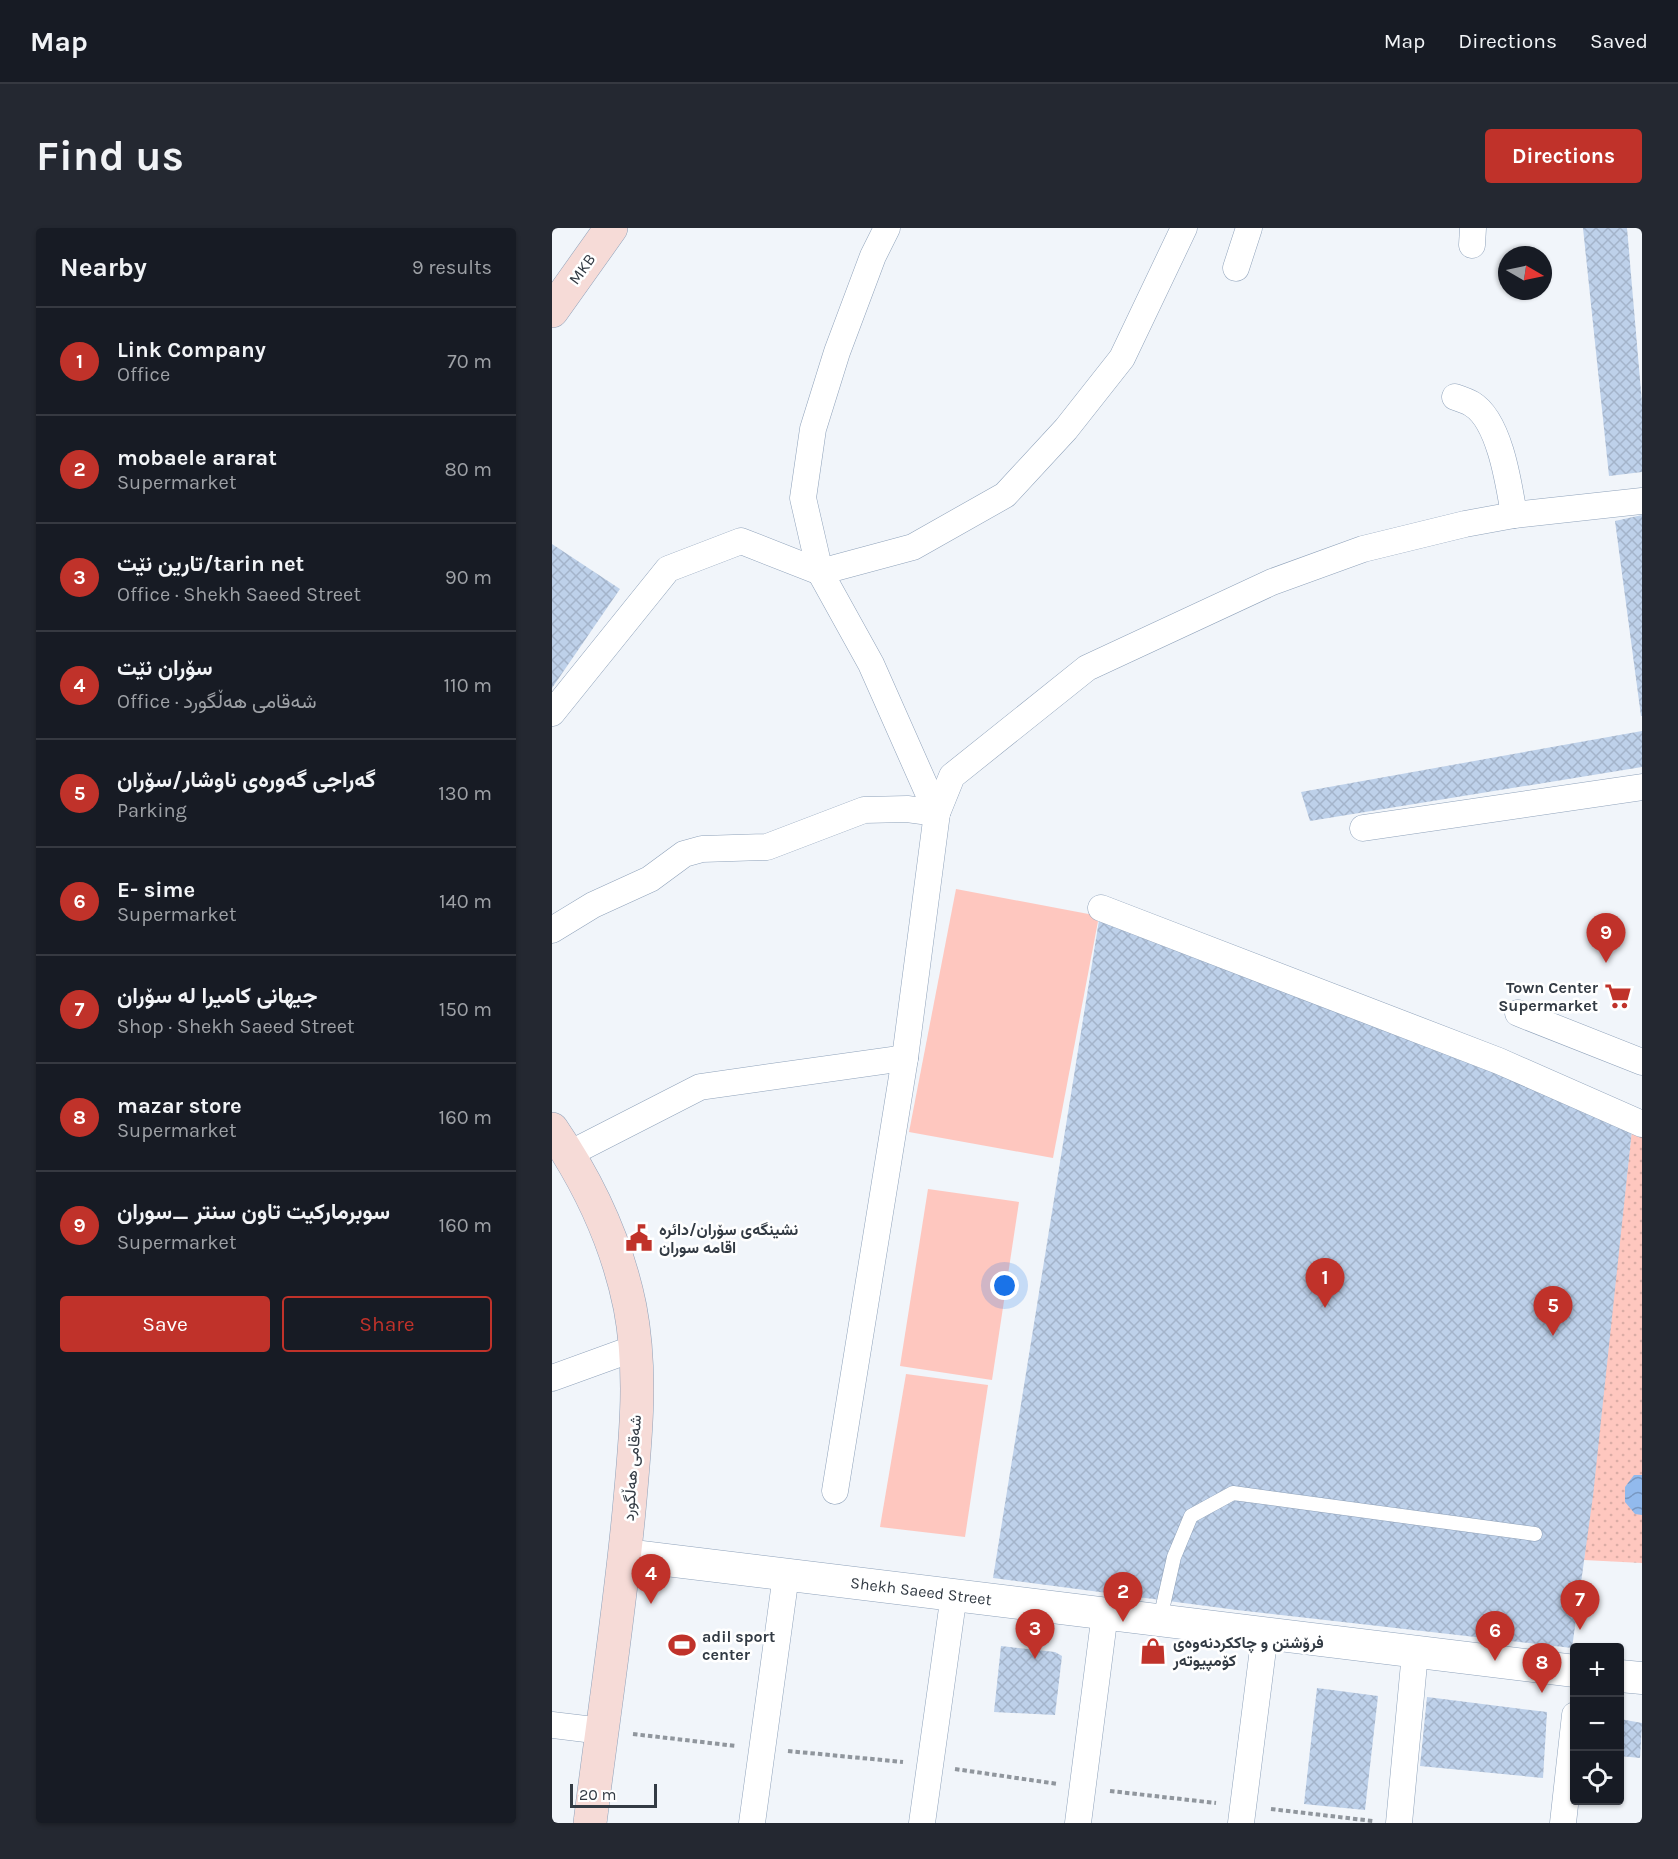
<!DOCTYPE html>
<html lang="en">
<head>
<meta charset="utf-8">
<style>
	:root { --surface:#171b24; --page:#242831; --text:#f1f3f6; --muted:#9ea1a6; --line:#363941; --accent:#c0322a }
	body { margin:0; font-family:Karla,Vazirmatn,sans-serif; background:var(--page); color:var(--text) }
	.controls { position:absolute; right:18px; bottom:18px; display:grid; overflow:hidden; border-radius:6px; box-shadow:0 2px 4px #0004 }
	.controls button { width:54px; height:54px; display:grid; place-items:center; padding:0; border:0; border-bottom:2px solid var(--line); background:var(--surface); color:var(--text); font:30px sans-serif }
	.compass { position:absolute; left:946px; top:18px; width:54px; height:54px; border-radius:50%; background:var(--surface); box-shadow:0 2px 4px #0004; rotate:99deg }
	.scale { position:absolute; left:18px; bottom:15px; width:87px; box-sizing:border-box; padding-left:6px; border:3px solid #333b44; border-top:0; font-size:16px; line-height:21px; white-space:nowrap; color:#333b44; -webkit-text-stroke:4px #fff; paint-order:stroke }
	.you { position:absolute; left:453px; top:1058px; width:21px; height:21px; margin:-15px; border:4px solid #fff; border-radius:50%; background:#1a73e8; box-shadow:0 0 0 9px #1a73e833 }
	.badge { display:grid; place-items:center; width:39px; height:39px; border-radius:50%; background:var(--accent); color:#fff; font-size:20px; font-weight:700 }
	.pin { position:absolute; translate:-50% -50px; filter:drop-shadow(0 2px 3px #0008) }
	.pin::after { content:''; position:absolute; top:32px; width:21px; height:18px; background:inherit; clip-path:polygon(0 0,100% 0,50% 100%) }
	.list { margin:0; padding:0; list-style:none }
	h2 { display:flex; justify-content:space-between; align-items:center; height:78px; margin:0; padding:0 24px; font-size:26px }
	h2 small { font-size:20px; font-weight:400; color:var(--muted) }
	.list li { display:grid; grid-template-columns:39px 1fr auto; gap:18px; align-items:center; box-sizing:border-box; height:108px; padding:0 24px; border-top:2px solid var(--line) }
	.list b { display:block; font-size:22px; white-space:nowrap }
	.list p { margin:0; font-size:20px; white-space:nowrap; color:var(--muted) }
	.list em { font-size:20px; font-style:normal; color:var(--muted) }
	.actions { display:flex; gap:12px; padding:18px 24px }
	.actions a { flex:1; padding:14px 0; border:2px solid var(--accent); border-radius:6px; text-align:center; font-size:21px; color:var(--accent) }
	.actions .main { background:var(--accent); color:#fff }
	.icon { flex:none; width:33px; height:33px; fill:none; stroke:currentColor; stroke-width:2; stroke-linecap:round; stroke-linejoin:round }
	.map { position:relative; flex:none; width:1090px; height:1595px; overflow:hidden; border-radius:6px }
	header { display:flex; align-items:center; gap:36px; box-sizing:border-box; height:84px; padding:0 30px; background:var(--surface); border-bottom:2px solid var(--line) }
	header strong { font-size:28px }
	nav { display:flex; gap:33px; margin-inline-start:auto; font-size:21px }
	.intro { display:flex; align-items:center; justify-content:space-between; box-sizing:border-box; height:144px; padding:0 36px }
	h1 { margin:0; font-size:42px }
	.button { padding:15px 27px; border-radius:6px; background:var(--accent); color:#fff; font-size:21px; font-weight:700 }
	main { display:flex; gap:36px; padding:0 36px }
	aside { flex:1; background:var(--surface); border-radius:6px; box-shadow:0 2px 4px #0004 }
	.map>svg:first-child { display:block }
	.green { fill:#fec7bf }
	.park { fill:url(#park-dots) }
	.water { fill:url(#water-waves) }
	.building { fill:url(#building-cross-hatch) }
	.lines { fill:none; stroke-linecap:round; stroke-linejoin:round }
	.service-casing { stroke:#8fa2ba; stroke-width:15 }
	.minor-casing { stroke:#8fa2ba; stroke-width:27 }
	.tertiary-casing { stroke:#8fa2ba; stroke-width:33 }
	.secondary-casing { stroke:#8fa2ba; stroke-width:34 }
	.path { stroke:#90969d; stroke-width:4; stroke-dasharray:4.5 3; stroke-linecap:butt }
	.service { stroke:#fff; stroke-width:14 }
	.minor { stroke:#fff; stroke-width:26 }
	.tertiary { stroke:#fff; stroke-width:32 }
	.secondary { stroke:#f6dbd7; stroke-width:33 }
	.labels { text-anchor:middle; dominant-baseline:central; stroke-width:5; stroke-linejoin:round; paint-order:stroke }
	.street-label { font-size:16px; fill:#333b44; stroke:#fff }
	.poi-label { font-size:16px; font-weight:bold; fill:#333b44; stroke:#fff; text-anchor:start }
</style>
</head>
<body>
<header>
<strong>Map</strong>
<nav><a>Map</a><a>Directions</a><a>Saved</a></nav>
</header>
<div class="intro"><h1>Find us</h1><a class="button">Directions</a></div>
<main>
<aside>
<h2>Nearby<small>9 results</small></h2>
<ul class="list">
<li><span class="badge">1</span><div><b>Link Company</b><p>Office</p></div><em>70 m</em></li>
<li><span class="badge">2</span><div><b>mobaele ararat</b><p>Supermarket</p></div><em>80 m</em></li>
<li><span class="badge">3</span><div><b>تارین نێت/tarin net</b><p>Office · Shekh Saeed Street</p></div><em>90 m</em></li>
<li><span class="badge">4</span><div><b>سۆران نێت</b><p>Office · شەقامی ھەڵگورد</p></div><em>110 m</em></li>
<li><span class="badge">5</span><div><b>گەراجی گەورەی ناوشار/سۆران</b><p>Parking</p></div><em>130 m</em></li>
<li><span class="badge">6</span><div><b>E- sime</b><p>Supermarket</p></div><em>140 m</em></li>
<li><span class="badge">7</span><div><b>جیھانی کامیرا لە سۆران</b><p>Shop · Shekh Saeed Street</p></div><em>150 m</em></li>
<li><span class="badge">8</span><div><b>mazar store</b><p>Supermarket</p></div><em>160 m</em></li>
<li><span class="badge">9</span><div><b>سوبرماركيت تاون سنتر _سوران</b><p>Supermarket</p></div><em>160 m</em></li>
</ul>
<div class="actions"><a class="main">Save</a><a>Share</a></div>
</aside>
<div class="map">
<svg width="1090" height="1595" viewBox="0 0 1090 1595">
	<defs>
		<pattern id="park-dots" width="8" height="8" patternUnits="userSpaceOnUse" patternTransform="scale(1.5)"><rect width="8" height="8" fill="#fec7bf"/><path d="M2 2h.1M6 6h.1" fill="none" stroke="#daaca5" stroke-width="1.8" stroke-linecap="round"/></pattern>
		<pattern id="water-waves" width="16" height="10" patternUnits="userSpaceOnUse" patternTransform="scale(1.5)"><rect width="16" height="10" fill="#92baed"/><path d="M0 5q4-4 8 0t8 0" fill="none" stroke="#7898c2"/></pattern>
		<pattern id="building-cross-hatch" width="8" height="8" patternUnits="userSpaceOnUse" patternTransform="scale(1.5)"><rect width="8" height="8" fill="#bed1ea"/><path d="M0 0l8 8M0 8l8-8" fill="none" stroke="#a4b4ca"/></pattern>
	</defs>
	<rect width="100%" height="100%" fill="#f1f5fa"/>
	<g class="green">
		<polygon points="404,661 547,688 501,930 357,904"/>
		<polygon points="376,961 467,974 440,1152 348,1138"/>
		<polygon points="354,1146 436,1157 413,1309 328,1299"/>
	</g>
	<polygon class="park" points="1081,892 1090,896 1090,1335 1032,1332"/>
	<polygon class="water" points="1082,1247 1090,1247 1090,1287 1083,1286 1073,1274 1073,1259"/>
	<g class="building">
		<polygon points="1031,0 1075,0 1090,175 1090,244 1057,248"/>
		<polygon points="1090,287 1090,488 1089,488 1063,293"/>
		<polygon points="0,316 68,361 0,460"/>
		<polygon points="1090,503 1090,539 758,593 749,564"/>
		<polygon points="549,680 1081,892 1041,1268 1020,1420 685,1382 441,1350"/>
		<polygon points="449,1418 503,1424 510,1428 503,1487 442,1484"/>
		<polygon points="765,1460 826,1468 813,1582 752,1576"/>
		<polygon points="875,1469 995,1484 991,1550 868,1538"/>
		<polygon points="1068,1491 1090,1495 1088,1530 1068,1528"/>
	</g>
	<g class="lines">
		<defs>
			<polyline id="service" points="608,1391 622,1329 639,1288 681,1265 983,1306"/>
			<g id="minor">
				<polyline points="335,0 321,28 285,124 261,201 251,270 268,344 319,436 385,585"/>
				<polyline points="920,17 921,0"/>
				<polyline points="684,40 697,0"/>
				<path d="M 903,169 C 909,171 915,173 920,176 C 948,193 957,257 962,287"/>
				<polyline points="0,485 116,341 189,313 268,344 361,319 453,267 514,201 570,130 632,0"/>
				<polyline points="811,600 1090,559"/>
				<polyline points="549,680 947,833 1090,896"/>
				<polyline points="0,702 41,677 98,651 132,626 150,621 215,619 312,582 355,581 385,585"/>
				<polyline points="966,785 1090,834"/>
				<polyline points="353,830 385,585 400,548 535,440 720,354 811,321 913,296 962,287 1090,273"/>
				<polyline points="17,926 148,859 353,830 283,1263"/>
				<polyline points="0,1150 83,1120"/>
				<polyline points="0,1497 50,1503"/>
				<polyline points="200,1595 234,1347"/>
				<polyline points="370,1595 402,1366"/>
				<polyline points="526,1595 553,1385"/>
				<polyline points="689,1595 713,1405"/>
				<polyline points="847,1595 863,1425"/>
				<polyline points="1011,1595 1023,1487"/>
			</g>
			<g id="tertiary">
				<polyline points="73,1327 1023,1443"/>
				<polyline points="1068,1448 1090,1450"/>
			</g>
			<g id="secondary">
				<polyline points="0,83 59,0"/>
				<path d="M 0,901 C 37,955 65,1015 78,1079 C 91,1147 83,1216 77,1283 C 67,1388 51,1491 38,1595"/>
			</g>
		</defs>
		<use href="#service" class="service-casing"/>
		<use href="#minor" class="minor-casing"/>
		<use href="#tertiary" class="tertiary-casing"/>
		<use href="#secondary" class="secondary-casing"/>
		<g class="path">
			<polyline points="81,1506 184,1518"/>
			<polyline points="236,1523 351,1534"/>
			<polyline points="403,1541 506,1556"/>
			<polyline points="558,1563 664,1575"/>
			<polyline points="719,1581 821,1593"/>
		</g>
		<use href="#service" class="service"/>
		<use href="#minor" class="minor"/>
		<use href="#tertiary" class="tertiary"/>
		<use href="#secondary" class="secondary"/>
	</g>
	<defs>
		<symbol id="supermarket-bare" viewBox="-9 -9 18 18"><path d="M-6-5.5h2.5l.6 2H6L4.5 2H-2.5L-4.4-4H-6ZM-1.5 3.2a1.3 1.3 0 1 0 .1 0ZM3 3.2a1.3 1.3 0 1 0 .1 0Z" fill="#c0322a" stroke="#fff" stroke-width="2.5" paint-order="stroke"/></symbol>
		<symbol id="civic-bare" viewBox="-9 -9 18 18"><path d="M-.6-6.5H3V-4.5H.6V-3L4-1V1h2V6H-6V1h2V-1L-.6-3ZM-1.2 2.5V6h2.4V2.5Z" fill="#c0322a" stroke="#fff" stroke-width="2.5" paint-order="stroke"/></symbol>
		<symbol id="stadium-bare" viewBox="-9 -9 18 18"><path d="M0-5a6.5 5 0 1 0 0 10a6.5 5 0 1 0 0-10ZM-3.5-1.8h7v3.6h-7Z" fill="#c0322a" stroke="#fff" stroke-width="2.5" paint-order="stroke"/></symbol>
		<symbol id="shop-bare" viewBox="-9 -9 18 18"><path d="M-5-2.5h2.3a2.7 3.5 0 0 1 5.4 0H5L5.5 6h-11ZM-1.5-2.5h3a1.5 2.3 0 0 0-3 0Z" fill="#c0322a" stroke="#fff" stroke-width="2.5" paint-order="stroke"/></symbol>
	</defs>
	<g fill-rule="evenodd">
		<use href="#supermarket-bare" x="1047" y="749" width="38" height="38"/>
		<use href="#civic-bare" x="68" y="991" width="38" height="38"/>
		<use href="#stadium-bare" x="111" y="1398" width="38" height="38"/>
		<use href="#shop-bare" x="582" y="1404" width="38" height="38"/>
	</g>
	<g class="labels">
		<g class="street-label">
			<text transform="translate(30 41) rotate(-54)">MKB</text>
			<text transform="translate(80 1240) rotate(-86)">شەقامی ھەڵگورد</text>
			<text transform="translate(369 1363) rotate(7)">Shekh Saeed Street</text>
		</g>
		<g class="poi-label">
			<text x="1046" y="759" text-anchor="end">Town Center<tspan x="1046" dy="18">Supermarket</tspan></text>
			<text x="107" y="1001">نشینگەی سۆران/دائرە<tspan x="107" dy="18">اقامە سوران</tspan></text>
			<text x="150" y="1408">adil sport<tspan x="150" dy="18">center</tspan></text>
			<text x="621" y="1414">فرۆشتن و چاککردنەوەی<tspan x="621" dy="18">کۆمپیوتەر</tspan></text>
		</g>
	</g>
</svg>
<div class="controls">
<button>+</button>
<button>−</button>
<button><svg class="icon" aria-label="locate" viewBox="0 0 24 24"><circle cx="12" cy="12" r="6"/><path d="M12 2v4M12 18v4M2 12h4M18 12h4"/></svg></button>
</div>
<svg class="compass" viewBox="-18 -18 36 36"><path d="M0-13l5 13h-10z" fill="#e53935"/><path d="M0 13l5-13h-10z" fill="#9ea1a6"/></svg>
<div class="scale">20 m</div>
<div class="you"></div>
<div class="pin badge" style="left:773px;top:1080px">1</div>
<div class="pin badge" style="left:571px;top:1394px">2</div>
<div class="pin badge" style="left:483px;top:1431px">3</div>
<div class="pin badge" style="left:99px;top:1376px">4</div>
<div class="pin badge" style="left:1001px;top:1108px">5</div>
<div class="pin badge" style="left:943px;top:1433px">6</div>
<div class="pin badge" style="left:1028px;top:1402px">7</div>
<div class="pin badge" style="left:990px;top:1465px">8</div>
<div class="pin badge" style="left:1054px;top:735px">9</div>
</div>
</main>
</body>
</html>
